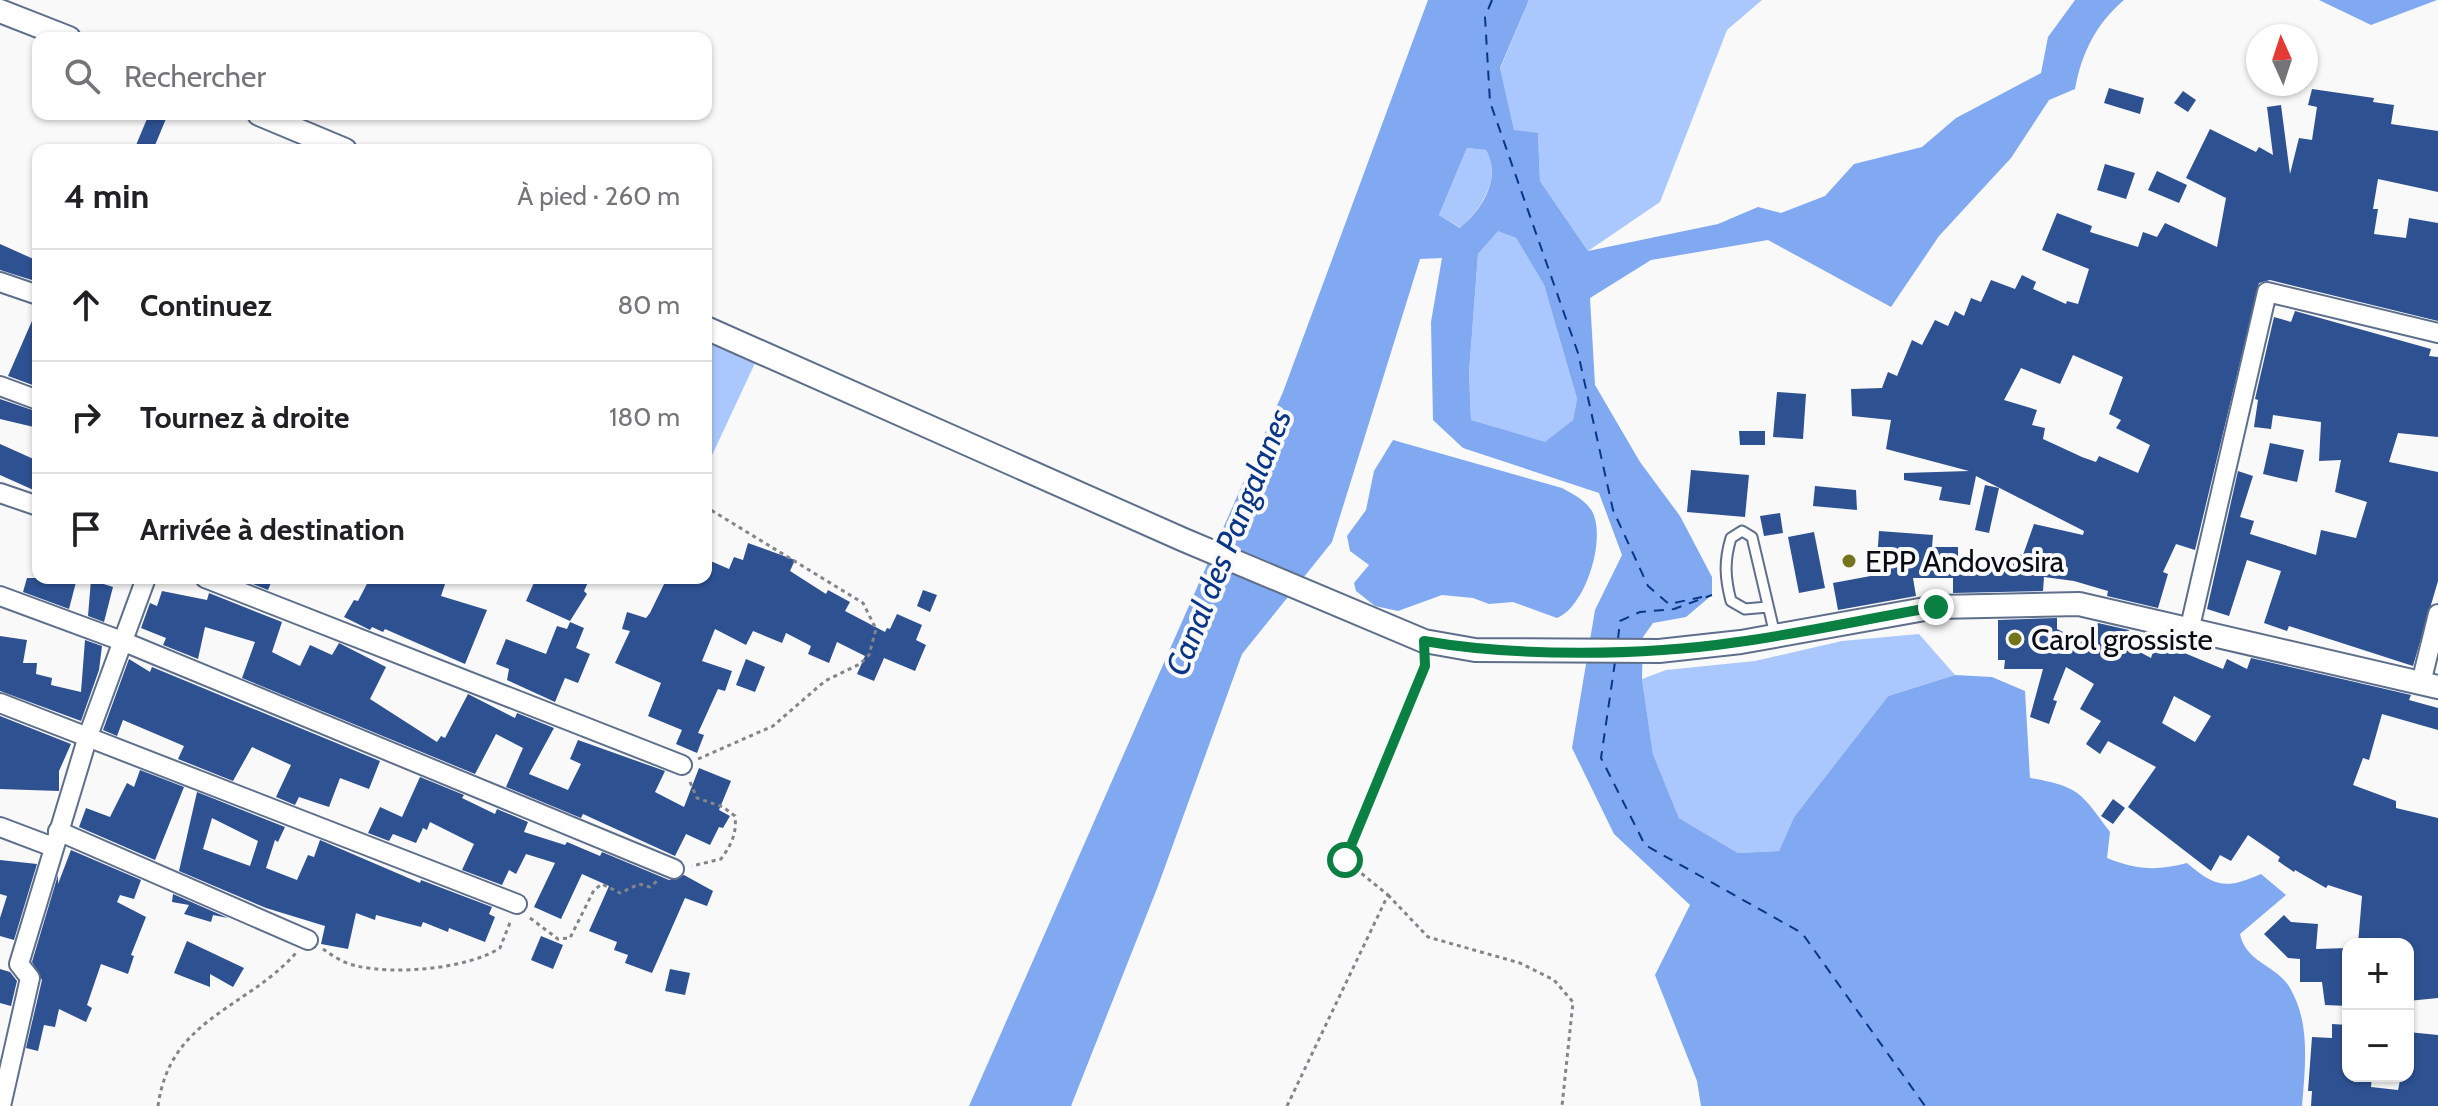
<!DOCTYPE html>
<html lang="fr">
<head>
<meta charset="utf-8">
<style>
	:root { --surface:#fff; --page:#f2f2f2; --text:#202124; --muted:#757577; --line:#e0e0e0 }
	body { margin:0; font-family:Cabin,sans-serif; background:var(--page); color:var(--text) }
	.controls { position:absolute; right:24px; bottom:24px; display:grid; overflow:hidden; border-radius:16px; box-shadow:0 2px 6px #0004 }
	.controls button { width:72px; height:72px; display:grid; place-items:center; padding:0; border:0; border-bottom:2px solid var(--line); background:var(--surface); color:var(--text); font:40px sans-serif }
	.compass { position:absolute; left:2246px; top:24px; width:72px; height:72px; border-radius:50%; background:var(--surface); box-shadow:0 2px 6px #0004; rotate:357deg }
	.stop { position:absolute; width:24px; height:24px; margin:-18px; border:6px solid #0b8043; border-radius:50%; background:#fff }
	.stop.end { background:#0b8043; border-color:#fff; box-shadow:0 2px 8px #0008 }
	.list { margin:0; padding:0; list-style:none }
	h2 { display:flex; justify-content:space-between; align-items:center; height:104px; margin:0; padding:0 32px; font-size:34px }
	h2 small { font-size:26px; font-weight:400; color:var(--muted) }
	.list li { display:grid; grid-template-columns:52px 1fr auto; gap:24px; align-items:center; box-sizing:border-box; height:112px; padding:0 32px; border-top:2px solid var(--line) }
	.list b { display:block; font-size:30px; white-space:nowrap }
	.list em { font-size:26px; font-style:normal; color:var(--muted) }
	.icon { flex:none; width:44px; height:44px; fill:none; stroke:currentColor; stroke-width:2; stroke-linecap:round; stroke-linejoin:round }
	.map { position:relative; flex:none; width:2438px; height:1106px; overflow:hidden }
	.search { position:absolute; background:var(--surface); box-shadow:0 2px 6px #0004; left:32px; top:32px; width:680px; height:88px; display:flex; align-items:center; gap:20px; box-sizing:border-box; padding:0 28px; border-radius:16px; color:var(--muted); font-size:30px }
	.panel { position:absolute; background:var(--surface); box-shadow:0 2px 6px #0004; left:32px; top:144px; width:680px; height:440px; border-radius:16px }
	.map>svg:first-child { display:block }
	.green { fill:#aac8fd }
	.water { fill:#80a9f1; fill-rule:evenodd }
	.lines { fill:none; stroke-linecap:round; stroke-linejoin:round }
	.ferry { stroke:#0a3688; stroke-width:2; stroke-dasharray:10 8; stroke-linecap:butt }
	.building { fill:#2e5192; fill-rule:evenodd }
	.service-casing { stroke:#5f6f8b; stroke-width:13 }
	.minor-casing { stroke:#5f6f8b; stroke-width:22 }
	.tertiary-casing { stroke:#5f6f8b; stroke-width:26 }
	.path { stroke:#82858a; stroke-width:3; stroke-dasharray:4 4; stroke-linecap:butt }
	.service { stroke:#fff; stroke-width:9 }
	.minor { stroke:#fff; stroke-width:18 }
	.tertiary { stroke:#fff; stroke-width:22 }
	.route { stroke:#0b8043; stroke-width:10 }
	.poi-dot { fill:#72751c; stroke:#f9f9f9; stroke-width:3 }
	.labels { text-anchor:middle; dominant-baseline:central; stroke-width:8; stroke-linejoin:round; paint-order:stroke }
	.poi-label { font-size:30px; fill:#070c16; stroke:#f9f9f9; text-anchor:start }
	.water-label { font-size:32px; font-style:italic; fill:#0a3688; stroke:#f9f9f9 }
</style>
</head>
<body>
<div class="map">
<svg width="2438" height="1106" viewBox="0 0 2438 1106">
	<rect width="100%" height="100%" fill="#f9f9f9"/>
	<g class="green">
		<polygon points="1529,0 1762,0 1727,30 1660,202 1588,251 1540,181 1538,134 1514,131 1500,69"/>
		<path d="M 1467,148 L 1486,150 C 1502,180 1481,207 1461,228 L 1439,215 Z"/>
		<polygon points="1498,230 1516,238 1544,285 1577,399 1573,420 1545,443 1471,420 1469,373 1478,254"/>
		<polygon points="706,338 756,361 707,466 706,466"/>
		<polygon points="1919,634 1955,675 1888,696 1794,817 1779,851 1738,853 1679,818 1653,754 1642,679 1666,670 1755,661 1842,641"/>
	</g>
	<g class="water">
		<path d="M 1428,0 L 1529,0 L 1500,68 L 1514,130 L 1538,133 L 1540,181 L 1588,251 L 1718,224 L 1758,207 L 1781,213 L 1825,196 L 1854,164 L 1922,147 L 1956,118 L 2041,73 L 2048,37 L 2075,0 L 2124,0 C 2096,24 2082,52 2075,89 L 2049,100 L 2011,158 L 1939,236 L 1891,307 L 1768,240 L 1651,260 L 1590,298 L 1595,385 L 1640,462 L 1680,516 L 1712,577 L 1712,595 L 1686,617 L 1653,623 L 1643,637 L 1642,679 L 1653,754 L 1679,818 L 1738,853 L 1779,851 L 1794,817 L 1888,696 L 1955,675 L 1992,677 L 2025,691 L 2030,778 C 2080,787 2080,792 2110,832 L 2107,858 C 2137,870 2157,871 2187,863 C 2216,888 2226,889 2261,874 L 2286,895 L 2240,934 C 2246,963 2277,965 2290,988 C 2311,1024 2305,1067 2302,1106 L 1701,1106 L 1697,1081 L 1655,975 L 1690,905 L 1614,834 L 1572,748 L 1595,610 L 1622,555 L 1599,493 L 1463,448 L 1433,420 L 1431,322 L 1442,258 L 1420,259 L 1332,542 L 1242,654 L 1158,886 L 1071,1106 L 969,1106 L 1283,392 ZM 1467,148 L 1486,150 C 1502,179 1482,209 1460,228 L 1439,215 ZM 1498,231 L 1516,238 L 1544,285 L 1577,399 L 1573,420 L 1545,442 L 1471,420 L 1469,373 L 1478,254 Z"/>
		<polygon points="2319,0 2437,0 2371,25"/>
		<path d="M 1393,440 L 1562,488 C 1573,494 1585,500 1592,511 C 1607,539 1585,607 1557,618 L 1513,602 L 1489,604 L 1473,598 L 1442,595 L 1398,611 L 1375,606 L 1356,591 L 1354,583 L 1369,565 L 1350,551 L 1347,536 L 1366,510 L 1374,471 Z"/>
	</g>
	<g class="lines">
		<g class="ferry">
			<polyline points="1492,0 1485,17 1490,102 1578,353 1613,510 1648,586 1669,604 1702,597"/>
			<polyline points="1618,639 1620,621 1640,612 1674,609 1712,595"/>
			<polyline points="1615,662 1601,758 1645,845 1802,933 1925,1106"/>
		</g>
	</g>
	<g class="building">
		<polygon points="2109,88 2144,98 2140,114 2104,103"/>
		<path d="M 2312,89 L 2374,98 L 2373,102 L 2394,105 L 2391,124 L 2438,131 L 2438,192 L 2378,179 L 2373,209 L 2378,209 L 2374,234 L 2406,238 L 2409,218 L 2438,223 L 2438,321 L 2270,280 L 2259,283 L 2195,550 L 2176,544 L 2163,572 L 2168,574 L 2158,608 L 2107,596 L 2108,591 L 2074,581 L 2044,577 L 2043,591 L 1953,593 L 1953,578 L 1913,578 L 1916,596 L 1838,610 L 1833,583 L 1876,575 L 1879,531 L 1933,535 L 1932,547 L 1958,547 L 1958,567 L 2007,564 L 2008,554 L 2023,555 L 2034,524 L 2083,535 L 2084,531 L 1976,476 L 1970,505 L 1939,500 L 1942,487 L 1904,480 L 1904,473 L 1969,471 L 1886,449 L 1891,420 L 1852,416 L 1851,389 L 1882,388 L 1888,372 L 1897,376 L 1912,340 L 1922,345 L 1935,320 L 1948,326 L 1955,311 L 1964,316 L 1971,298 L 1981,302 L 1991,280 L 2015,289 L 2022,275 L 2036,282 L 2033,289 L 2066,304 L 2067,301 L 2078,304 L 2089,269 L 2042,250 L 2057,213 L 2092,226 L 2090,232 L 2138,247 L 2143,232 L 2157,237 L 2165,223 L 2217,247 L 2226,198 L 2186,178 L 2210,129 L 2256,152 L 2259,147 L 2273,155 L 2267,107 L 2281,105 L 2290,174 L 2299,138 L 2312,140 L 2317,107 L 2308,105 ZM 2073,355 L 2123,377 L 2109,414 L 2121,420 L 2116,428 L 2150,445 L 2138,473 L 2099,456 L 2096,462 L 2082,457 L 2043,439 L 2045,428 L 2032,425 L 2037,410 L 2004,400 L 2021,368 L 2060,384 Z"/>
		<polygon points="2183,91 2196,100 2188,112 2174,103"/>
		<polygon points="149,114 168,114 153,150 134,150"/>
		<polygon points="2105,164 2135,173 2126,199 2097,190"/>
		<polygon points="2157,171 2187,185 2179,203 2148,190"/>
		<polygon points="0,244 38,261 38,282 0,270"/>
		<polygon points="38,307 38,387 8,376"/>
		<polygon points="2295,311 2431,349 2429,356 2438,357 2438,437 2398,433 2389,462 2438,472 2438,581 2413,666 2289,626 2287,631 2264,623 2281,571 2247,560 2229,616 2207,609 2238,471 2253,476 2240,517 2254,521 2250,534 2316,555 2321,530 2356,538 2367,502 2335,492 2341,460 2319,461 2321,422 2273,415 2271,429 2254,427 2258,400 2255,399 2274,317 2291,322"/>
		<polygon points="1777,392 1806,394 1803,439 1773,437"/>
		<polygon points="0,399 38,412 38,428 0,419"/>
		<polygon points="1739,431 1765,431 1765,445 1740,445"/>
		<polygon points="2270,443 2304,450 2297,482 2263,474"/>
		<polygon points="0,444 38,461 38,492 0,475"/>
		<polygon points="1691,470 1749,475 1745,517 1687,512"/>
		<polygon points="1985,485 1999,488 1989,533 1975,530"/>
		<polygon points="1815,486 1856,490 1857,510 1813,506"/>
		<polygon points="1780,513 1783,533 1764,536 1760,516"/>
		<polygon points="1814,532 1825,588 1799,593 1788,537"/>
		<polygon points="748,543 795,560 790,571 826,594 828,590 850,602 845,611 885,632 887,628 890,629 897,614 922,625 916,640 926,645 915,671 884,658 874,681 857,674 865,656 837,642 829,663 808,654 811,646 786,633 782,643 753,631 746,645 715,629 702,661 732,671 725,691 718,689 698,733 704,735 697,753 676,744 682,730 648,716 661,683 615,663 630,631 622,629 627,612 646,618 650,613 667,578 706,578 706,559 729,569 734,557 743,560"/>
		<polygon points="27,578 65,578 76,582 69,609 23,592"/>
		<polygon points="238,578 273,578 268,590"/>
		<polygon points="370,578 447,578 441,596 487,610 465,664 385,629 383,632 372,627 370,630 344,617 354,600 358,601"/>
		<polygon points="536,578 590,578 584,591 587,594 570,621 526,601"/>
		<polygon points="91,580 113,587 104,622 88,616"/>
		<polygon points="923,590 937,595 930,612 917,606"/>
		<polygon points="162,591 207,600 209,593 282,622 272,652 300,666 310,645 332,655 339,643 386,667 370,699 437,742 441,736 445,738 468,694 515,718 517,713 554,728 529,774 568,790 581,764 570,759 578,740 665,771 655,792 684,807 699,768 731,781 719,810 730,816 723,828 719,827 710,845 686,834 675,856 583,814 581,818 506,787 523,748 496,734 475,774 242,678 255,642 205,627 198,659 163,645 166,638 141,628 150,603 157,606"/>
		<path d="M 2057,618 L 2057,629 L 2075,638 L 2092,639 L 2098,623 L 2129,630 L 2125,644 L 2151,658 L 2158,637 L 2186,643 L 2182,652 L 2223,669 L 2227,659 L 2247,669 L 2251,658 L 2411,695 L 2409,700 L 2438,708 L 2438,730 L 2382,714 L 2369,760 L 2363,758 L 2353,785 L 2396,801 L 2396,808 L 2438,818 L 2438,998 L 2408,1001 L 2408,944 L 2358,944 L 2362,896 L 2328,885 L 2326,888 L 2295,870 L 2294,872 L 2278,861 L 2280,857 L 2248,835 L 2231,861 L 2220,855 L 2211,871 L 2128,807 L 2156,767 L 2108,741 L 2100,754 L 2086,744 L 2101,721 L 2080,709 L 2094,684 L 2066,667 L 2053,700 L 2057,701 L 2049,724 L 2030,717 L 2043,669 L 2004,669 L 2005,660 L 1998,660 L 1998,620 ZM 2174,696 L 2211,716 L 2195,742 L 2162,723 Z"/>
		<polygon points="570,622 584,628 576,648 590,654 578,683 565,678 555,702 507,680 509,669 496,664 506,639 546,654 557,626 567,629"/>
		<polygon points="0,636 27,640 23,663 37,663 36,674 52,678 51,685 81,692 85,640 102,646 99,670 81,721 0,691"/>
		<polygon points="129,659 150,672 152,667 380,761 369,789 340,778 329,807 299,797 295,805 276,797 291,765 252,747 233,781 178,759 184,746 123,720 117,736 103,730"/>
		<polygon points="746,659 765,667 755,692 736,685"/>
		<polygon points="0,716 71,744 59,771 59,791 0,789"/>
		<polygon points="140,770 184,787 155,860 79,827 86,808 110,817 127,783 134,787"/>
		<polygon points="420,777 464,795 462,798 495,814 497,809 528,822 524,832 565,845 567,842 600,856 602,852 669,880 684,875 713,891 707,906 685,898 652,973 625,963 628,955 614,950 617,942 589,931 609,886 582,874 561,919 534,907 555,863 526,854 516,874 509,870 502,885 462,870 474,844 430,822 427,830 423,828 416,843 393,834 389,841 368,833 380,807 402,817"/>
		<path d="M 197,792 L 285,827 L 278,842 L 275,840 L 266,868 L 297,880 L 308,855 L 314,857 L 320,840 L 420,883 L 421,880 L 492,907 L 489,914 L 495,917 L 485,942 L 449,928 L 448,932 L 423,922 L 421,927 L 376,915 L 375,920 L 356,913 L 348,949 L 321,944 L 325,926 L 266,908 L 179,871 ZM 212,818 L 258,841 L 250,866 L 203,849 Z"/>
		<polygon points="2113,799 2125,808 2113,824 2101,816"/>
		<polygon points="71,850 141,880 134,899 120,895 117,902 146,917 131,955 134,956 128,974 101,964 87,1005 92,1008 86,1022 59,1009 55,1027 44,1025 38,1051 26,1048 42,980 32,962 58,875 58,884"/>
		<polygon points="0,860 37,864 14,940 0,936 0,918 7,896 0,894"/>
		<polygon points="173,894 228,918 213,915 211,922 184,914 189,905 172,902"/>
		<polygon points="2284,915 2291,922 2318,924 2316,949 2348,948 2348,1006 2325,1005 2322,982 2300,982 2300,959 2288,958 2264,934"/>
		<polygon points="541,936 563,945 553,969 531,960"/>
		<polygon points="187,941 244,968 233,987 210,974 210,987 174,973"/>
		<polygon points="0,969 10,972 17,981 11,1006 0,1003"/>
		<polygon points="670,969 690,973 685,995 665,991"/>
		<polygon points="2332,1024 2348,1025 2348,1076 2372,1076 2371,1087 2398,1090 2401,1076 2408,1076 2408,1032 2438,1035 2438,1106 2311,1106 2312,1091 2308,1091 2312,1037 2332,1038"/>
	</g>
	<g class="lines">
		<defs>
			<path id="service" d="M 1768,607 L 1745,609 L 1731,601 C 1725,578 1724,561 1731,538 L 1742,531 L 1752,537 L 1775,635"/>
			<g id="minor">
				<polyline points="0,282 38,295"/>
				<polyline points="0,386 38,400"/>
				<polyline points="0,493 38,506"/>
				<polyline points="205,578 682,765"/>
				<polyline points="0,596 122,641 674,869"/>
				<polyline points="2190,627 2267,292 2438,333"/>
				<polyline points="2421,683 2438,614"/>
				<polyline points="0,703 517,904"/>
				<polyline points="0,827 53,847"/>
				<polyline points="58,831 308,940"/>
				<polyline points="1,1106 30,978 19,964 88,736 146,578"/>
			</g>
			<g id="tertiary">
				<polyline points="0,11 69,38"/>
				<polyline points="259,114 345,150"/>
				<polyline points="706,328 1184,540 1424,641 1475,650 1659,651 1741,642 1936,607 2079,604 2438,687"/>
			</g>
		</defs>
		<use href="#service" class="service-casing"/>
		<use href="#minor" class="minor-casing"/>
		<use href="#tertiary" class="tertiary-casing"/>
		<g class="path">
			<polyline points="698,759 773,726 825,681 860,664 869,655 876,629 863,603 706,507"/>
			<path d="M 690,782 L 697,798 L 723,807 L 735,816 C 737,834 731,845 721,859 L 692,866"/>
			<polyline points="1388,895 1428,937 1520,963 1554,980 1573,1002 1562,1106"/>
			<polyline points="530,918 558,939 570,938 594,890 602,884 620,893 639,884 650,887 657,881"/>
			<path d="M 323,949 C 333,956 345,964 357,966 C 395,975 467,969 500,948 L 511,920"/>
			<path d="M 158,1106 C 170,1018 245,1010 296,953"/>
			<polyline points="1287,1106 1388,895 1345,860 1425,661"/>
		</g>
		<use href="#service" class="service"/>
		<use href="#minor" class="minor"/>
		<use href="#tertiary" class="tertiary"/>
	</g>
	<g class="lines">
		<path class="route" d="M 1345,860 L 1425,666 L 1424,641 C 1517,657 1644,656 1738,642 C 1804,633 1870,618 1936,607"/>
	</g>
	<g class="poi-dot">
		<circle cx="1849" cy="561" r="8"/>
		<circle cx="2015" cy="639" r="8"/>
	</g>
	<g class="labels">
		<g class="poi-label">
			<text x="1865" y="561">EPP Andovosira</text>
			<text x="2031" y="639">Carol grossiste</text>
		</g>
		<g class="water-label">
			<text transform="translate(1228 542) rotate(-68)">Canal des Pangalanes</text>
		</g>
	</g>
</svg>
<div class="controls">
<button>+</button>
<button>−</button>
</div>
<svg class="compass" viewBox="-18 -18 36 36"><path d="M0-13l5 13h-10z" fill="#e53935"/><path d="M0 13l5-13h-10z" fill="#757577"/></svg>
<div class="stop" style="left:1345px;top:860px"></div>
<div class="stop end" style="left:1936px;top:607px"></div>
<div class="search"><svg class="icon" aria-label="search" viewBox="0 0 24 24"><circle cx="10" cy="10" r="6"/><path d="M15 15l6 6"/></svg>Rechercher</div>
<section class="panel">
<h2>4 min<small>À pied · 260 m</small></h2>
<ul class="list">
<li><svg class="icon" aria-label="ahead" viewBox="0 0 24 24"><path d="M12 20V5M6 11l6-6 6 6"/></svg><div><b>Continuez</b></div><em>80 m</em></li>
<li><svg class="icon" aria-label="right" viewBox="0 0 24 24"><path d="M7 20v-9h11M14 6l5 5-5 5"/></svg><div><b>Tournez à droite</b></div><em>180 m</em></li>
<li><svg class="icon" aria-label="arrive" viewBox="0 0 24 24"><path d="M6 21V4h12l-3 4 3 4H6"/></svg><div><b>Arrivée à destination</b></div></li>
</ul>
</section>
</div>
</body>
</html>
